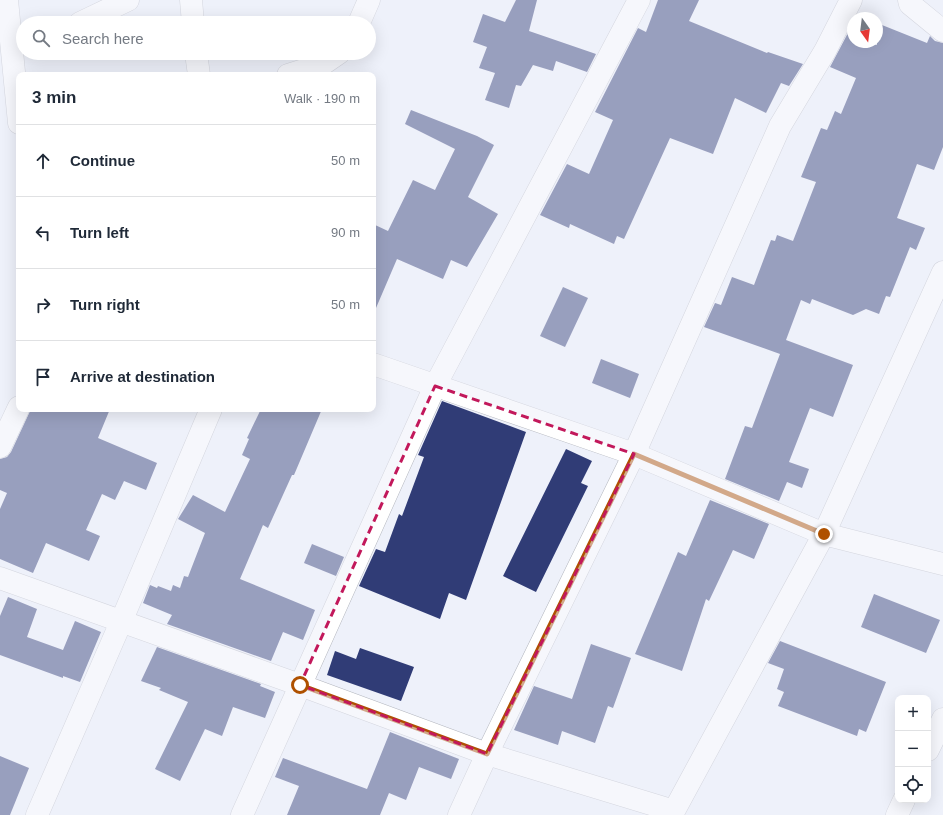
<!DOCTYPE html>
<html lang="en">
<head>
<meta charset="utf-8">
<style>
	:root { --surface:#fff; --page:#f6f6f7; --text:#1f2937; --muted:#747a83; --line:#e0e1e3 }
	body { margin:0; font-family:Arial,sans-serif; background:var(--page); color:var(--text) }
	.controls { position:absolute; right:12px; bottom:12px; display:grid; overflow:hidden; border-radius:8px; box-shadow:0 4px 16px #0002 }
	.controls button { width:36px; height:36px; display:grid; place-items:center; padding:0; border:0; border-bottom:1px solid var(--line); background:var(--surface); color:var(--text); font:20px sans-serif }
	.compass { position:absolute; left:847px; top:12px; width:36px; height:36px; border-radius:50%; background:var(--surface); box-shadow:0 4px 16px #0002; rotate:166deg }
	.stop { position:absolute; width:12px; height:12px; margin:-9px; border:3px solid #af5100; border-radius:50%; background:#fff }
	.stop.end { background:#af5100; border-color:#fff; box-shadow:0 1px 4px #0008 }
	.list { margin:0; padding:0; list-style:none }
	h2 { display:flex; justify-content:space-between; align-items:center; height:52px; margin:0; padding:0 16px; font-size:17px }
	h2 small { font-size:13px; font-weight:400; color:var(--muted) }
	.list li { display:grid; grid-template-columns:26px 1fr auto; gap:12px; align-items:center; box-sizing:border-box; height:72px; padding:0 16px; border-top:1px solid var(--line) }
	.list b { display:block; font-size:15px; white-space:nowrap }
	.list em { font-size:13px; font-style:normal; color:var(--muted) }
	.icon { flex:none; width:22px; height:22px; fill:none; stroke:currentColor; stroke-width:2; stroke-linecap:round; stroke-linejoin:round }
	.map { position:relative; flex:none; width:943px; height:815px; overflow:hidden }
	.search { position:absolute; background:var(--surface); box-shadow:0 4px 16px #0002; left:16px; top:16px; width:360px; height:44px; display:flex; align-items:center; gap:10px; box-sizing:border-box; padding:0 14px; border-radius:22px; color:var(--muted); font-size:15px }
	.panel { position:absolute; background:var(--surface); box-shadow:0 4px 16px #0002; left:16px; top:72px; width:360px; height:340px; border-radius:8px }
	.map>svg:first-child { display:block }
	.building { fill:#303c76 }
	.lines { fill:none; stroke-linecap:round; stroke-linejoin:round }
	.street-casing { stroke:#b4b7bf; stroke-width:23 }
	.street { stroke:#fff; stroke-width:22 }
	.route { stroke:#af5100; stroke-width:5 }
	.marked { fill:none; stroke:#c2185b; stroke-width:3; stroke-dasharray:8 5; stroke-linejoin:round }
</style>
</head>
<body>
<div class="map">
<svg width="943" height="815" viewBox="0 0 943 815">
	<rect width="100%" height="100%" fill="#eef1fa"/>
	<g class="building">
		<polygon points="516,0 537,0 529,31 596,54 587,72 556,61 553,71 533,65 521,86 516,85 509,108 485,100 495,73 479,68 487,47 473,42 483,14 505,22"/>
		<polygon points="658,0 699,0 689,21 767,53 768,52 803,64 789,86 781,83 766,113 735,98 713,154 670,138 624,239 617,236 614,244 570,224 569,228 540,215 567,164 589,174 613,120 595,112 638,28 646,32"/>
		<polygon points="877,23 927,43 930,36 935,41 943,43 943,147 934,170 917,164 897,218 925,228 916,250 910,247 890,297 886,296 879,314 866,309 853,315 812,299 810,304 801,300 786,340 853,365 833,417 810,408 789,462 809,469 802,488 787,482 779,501 725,479 745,426 752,428 780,354 704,327 715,303 721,305 732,277 754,285 771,240 775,241 777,235 793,241 816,182 801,177 821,128 827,130 835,111 841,114 856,78 830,67 848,33 853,35 853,42 870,42 877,45"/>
		<polygon points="411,110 477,136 494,145 468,197 498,214 467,267 451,260 443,279 397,259 373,315 373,224 388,231 413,180 435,190 455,149 405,124"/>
		<polygon points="563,287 588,298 565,347 540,336"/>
		<polygon points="601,359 639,374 630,398 592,383"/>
		<polygon points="442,401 526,432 466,600 449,593 440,619 359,586 376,549 385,552 399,514 402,516 424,457 418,455"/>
		<polygon points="31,409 110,409 98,438 157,463 146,490 124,481 115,500 102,494 86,530 100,536 89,561 46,543 33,573 0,559 0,509 7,493 0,490 0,459 7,457 11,452"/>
		<polygon points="261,409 322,409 294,475 292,475 268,528 263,525 240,579 315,610 303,640 283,632 271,661 167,624 172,615 143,603 150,585 157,588 158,586 171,591 173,585 180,588 184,576 188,577 205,533 178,519 193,495 225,512 250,459 242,455 249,439 247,438"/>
		<polygon points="566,449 592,461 581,483 588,486 536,592 503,576"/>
		<polygon points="710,500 769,524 754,559 733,550 709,601 706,599 682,671 635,654 678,552 686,556"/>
		<polygon points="312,544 344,557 336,576 304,563"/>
		<polygon points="874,594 940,620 926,653 861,627"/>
		<polygon points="8,597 37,609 27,637 63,650 75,621 101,632 80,682 63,676 63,678 0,655 0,616"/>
		<polygon points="780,641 886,682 866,732 859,729 857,736 778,706 784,692 777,689 784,669 768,663"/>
		<polygon points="591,644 631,658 613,708 608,706 595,743 562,731 558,745 514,730 534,686 572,699"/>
		<polygon points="157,647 261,684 260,686 275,692 265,718 233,707 222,736 205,729 180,781 155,769 188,702 159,690 161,688 141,681"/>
		<polygon points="360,648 414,667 401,701 327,675 335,651 356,659"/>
		<polygon points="390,732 459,759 451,779 419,767 406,800 389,793 380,815 287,815 299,786 275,777 283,758 367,789"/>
		<polygon points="0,756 29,768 10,815 0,815"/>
	</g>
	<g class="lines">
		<defs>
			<g id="street">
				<polyline points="7,0 19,123"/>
				<polyline points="191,0 193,23"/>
				<polyline points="909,0 910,4 943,31"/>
				<polyline points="80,23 128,0"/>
				<polyline points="359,23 369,0"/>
				<polyline points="196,53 199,75"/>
				<polyline points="288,75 323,64 339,53"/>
				<polyline points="373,364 634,454 824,534 943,272"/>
				<polyline points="0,447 19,407"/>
				<polyline points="0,578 300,685 487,754 674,811 824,534 943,564"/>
				<polyline points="928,750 943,719"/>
				<polyline points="37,815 121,622 211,409"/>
				<polyline points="242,815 435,386 639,0"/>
				<polyline points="459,815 487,754 634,454 780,126 825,51 851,0"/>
				<polyline points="897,815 904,800"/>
			</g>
		</defs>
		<use href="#street" class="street-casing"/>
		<use href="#street" class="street"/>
	</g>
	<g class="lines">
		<polyline class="route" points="300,685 487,754 634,454 824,534"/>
	</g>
	<path d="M0 0H943V815H0ZM 435,386 L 634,454 L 487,754 L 300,685 Z" fill="#eef1fa" fill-opacity=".55" fill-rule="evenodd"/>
	<path class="marked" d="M 435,386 L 634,454 L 487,754 L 300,685 Z"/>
</svg>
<div class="controls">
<button>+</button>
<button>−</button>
<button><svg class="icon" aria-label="locate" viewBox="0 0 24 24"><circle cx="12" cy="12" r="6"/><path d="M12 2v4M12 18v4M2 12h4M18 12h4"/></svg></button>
</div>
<svg class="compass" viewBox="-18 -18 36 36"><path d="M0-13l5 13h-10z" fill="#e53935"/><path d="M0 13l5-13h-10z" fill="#747a83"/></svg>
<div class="stop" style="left:300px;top:685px"></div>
<div class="stop end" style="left:824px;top:534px"></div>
<div class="search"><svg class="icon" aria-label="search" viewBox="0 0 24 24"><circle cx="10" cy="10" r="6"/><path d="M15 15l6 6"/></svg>Search here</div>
<section class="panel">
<h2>3 min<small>Walk · 190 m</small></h2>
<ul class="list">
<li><svg class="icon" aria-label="ahead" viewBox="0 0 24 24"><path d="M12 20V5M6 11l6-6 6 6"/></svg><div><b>Continue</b></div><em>50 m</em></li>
<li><svg class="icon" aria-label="left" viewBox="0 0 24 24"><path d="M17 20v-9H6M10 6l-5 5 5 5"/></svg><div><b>Turn left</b></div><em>90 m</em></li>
<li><svg class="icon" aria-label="right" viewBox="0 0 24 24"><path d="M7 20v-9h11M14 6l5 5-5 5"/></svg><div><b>Turn right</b></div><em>50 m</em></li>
<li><svg class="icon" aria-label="arrive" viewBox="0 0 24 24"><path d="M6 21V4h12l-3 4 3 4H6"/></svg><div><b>Arrive at destination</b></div></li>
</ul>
</section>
</div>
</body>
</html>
